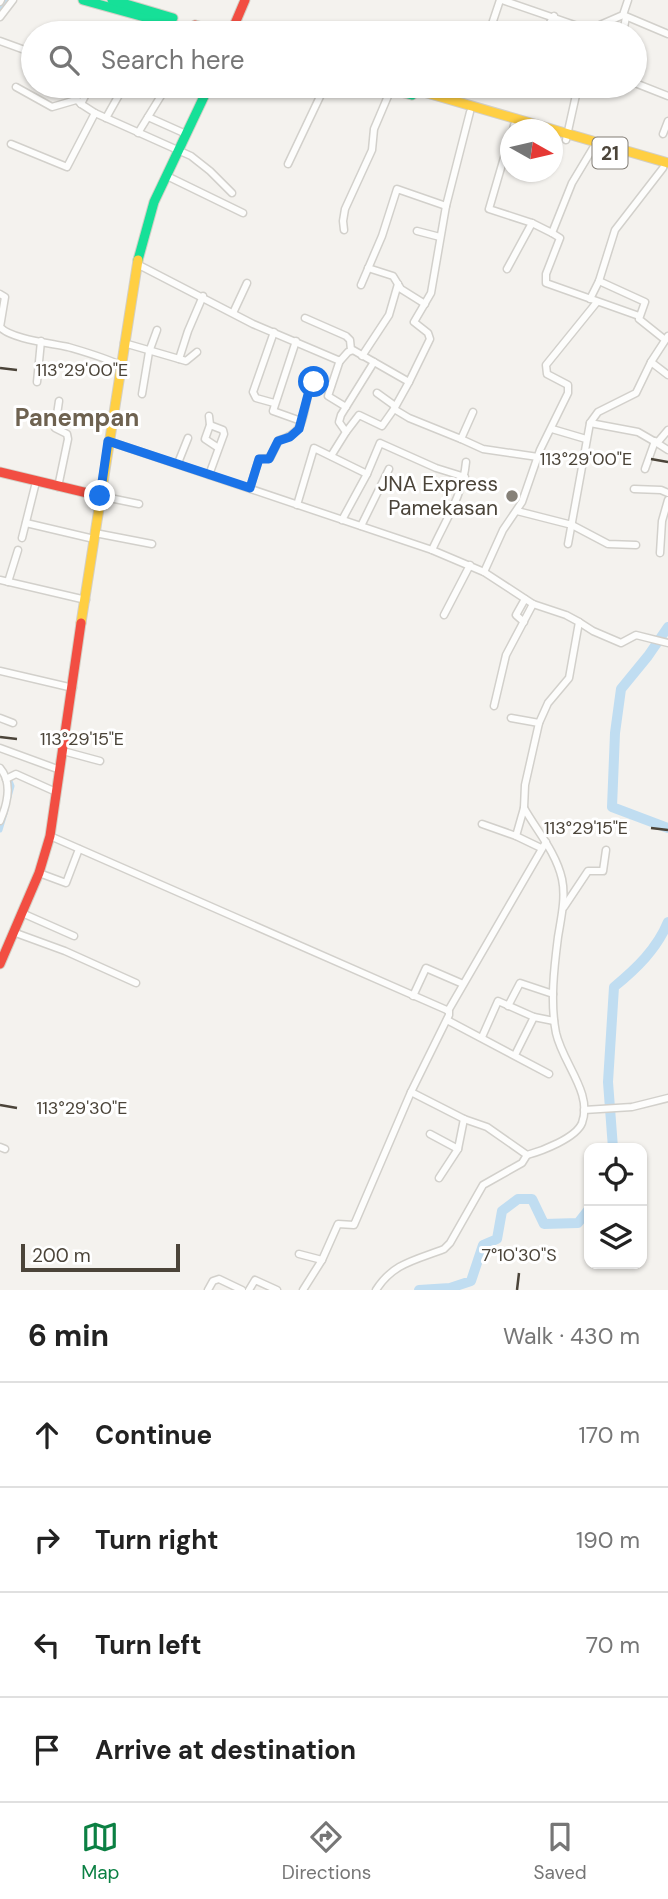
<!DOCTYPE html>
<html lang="en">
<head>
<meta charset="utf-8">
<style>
	:root { --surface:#fff; --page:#f2f2f2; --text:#222; --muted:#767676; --line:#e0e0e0; --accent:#0b8043 }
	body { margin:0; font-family:"DM Sans",sans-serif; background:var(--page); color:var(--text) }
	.controls { position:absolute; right:21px; bottom:21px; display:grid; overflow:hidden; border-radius:14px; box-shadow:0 2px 5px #0004 }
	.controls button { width:63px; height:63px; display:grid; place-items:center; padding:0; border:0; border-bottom:2px solid var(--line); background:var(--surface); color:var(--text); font:35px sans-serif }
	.compass { position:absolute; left:500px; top:119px; width:63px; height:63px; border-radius:50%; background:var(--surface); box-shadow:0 2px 5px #0004; rotate:98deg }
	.scale { position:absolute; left:21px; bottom:18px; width:159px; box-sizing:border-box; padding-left:7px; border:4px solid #4b4439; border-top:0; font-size:19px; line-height:24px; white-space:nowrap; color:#4b4439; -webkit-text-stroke:5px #fff; paint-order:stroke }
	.stop { position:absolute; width:21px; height:21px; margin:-16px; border:5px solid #1a73e8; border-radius:50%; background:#fff }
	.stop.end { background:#1a73e8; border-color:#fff; box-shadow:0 2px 7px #0008 }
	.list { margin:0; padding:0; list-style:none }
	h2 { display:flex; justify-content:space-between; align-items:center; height:91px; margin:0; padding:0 28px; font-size:30px }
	h2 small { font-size:23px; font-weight:400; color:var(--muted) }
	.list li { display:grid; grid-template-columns:46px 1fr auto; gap:21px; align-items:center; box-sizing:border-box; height:105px; padding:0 28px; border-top:2px solid var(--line) }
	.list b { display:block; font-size:26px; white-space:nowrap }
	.list em { font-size:23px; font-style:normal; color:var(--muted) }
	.icon { flex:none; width:38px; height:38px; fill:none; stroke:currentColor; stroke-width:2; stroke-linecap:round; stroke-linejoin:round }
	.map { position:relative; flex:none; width:668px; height:1290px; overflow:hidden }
	.search { position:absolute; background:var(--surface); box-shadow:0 2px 5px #0004; left:21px; right:21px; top:21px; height:77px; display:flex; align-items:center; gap:18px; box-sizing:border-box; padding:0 24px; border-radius:38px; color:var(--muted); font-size:26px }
	.sheet { height:511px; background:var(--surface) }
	nav { display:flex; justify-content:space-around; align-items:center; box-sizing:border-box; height:98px; border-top:2px solid var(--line); background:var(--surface); font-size:19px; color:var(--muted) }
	nav a { display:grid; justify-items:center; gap:4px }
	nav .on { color:var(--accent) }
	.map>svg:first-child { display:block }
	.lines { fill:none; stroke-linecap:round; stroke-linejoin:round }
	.canal { stroke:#c0ddf1; stroke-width:5 }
	.river { stroke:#c0ddf1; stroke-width:10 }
	.street-casing { stroke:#d2d0cb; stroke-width:9 }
	.fast-casing { stroke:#d3cfc5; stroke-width:11 }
	.slow-casing { stroke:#d3cfc5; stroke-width:11 }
	.jam-casing { stroke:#d3cfc5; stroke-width:11 }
	.street { stroke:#fdfdfc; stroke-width:6 }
	.fast { stroke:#16e098; stroke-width:9 }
	.slow { stroke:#ffcf43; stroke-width:9 }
	.jam { stroke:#f24e42; stroke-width:9 }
	.route { stroke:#1a73e8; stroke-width:9 }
	.ticks { fill:none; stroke:#4b4439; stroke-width:2.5 }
	.poi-dot { fill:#868178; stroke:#fff; stroke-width:2.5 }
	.labels { text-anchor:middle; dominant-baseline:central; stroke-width:6; stroke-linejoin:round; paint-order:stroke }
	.shield { fill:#fff; stroke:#817c74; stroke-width:2 }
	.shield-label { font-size:19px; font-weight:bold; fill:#4b4439 }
	.poi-label { font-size:21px; fill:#4b4439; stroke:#fff; text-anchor:end }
	.quarter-label { font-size:24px; font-weight:bold; fill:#6e6250; stroke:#fff }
	.ticks-label { font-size:18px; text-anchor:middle; fill:#4b4439; stroke:#fff; stroke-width:6; stroke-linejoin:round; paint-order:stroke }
</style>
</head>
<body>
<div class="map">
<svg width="668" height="1290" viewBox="0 0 668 1290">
	<rect width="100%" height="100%" fill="#f4f2ee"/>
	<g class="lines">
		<g class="canal">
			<polyline points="0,11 7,0"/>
			<polyline points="8,776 12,786 9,797"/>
			<polyline points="0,830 6,810"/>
		</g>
		<g class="river">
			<polyline points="668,627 648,656 621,689 615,733 612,807 668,828"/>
			<path d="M 613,1148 L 608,1082 L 614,987 C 636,969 657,949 668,922"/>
			<polyline points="419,1290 450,1288 471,1281 483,1245 497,1239 502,1211 518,1199 532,1199 544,1224 578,1223 589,1209"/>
		</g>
		<defs>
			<g id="street">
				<polyline points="502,0 592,31"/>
				<polyline points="0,2 1,0"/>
				<polyline points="623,15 668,34"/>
				<polyline points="0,17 13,0"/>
				<polyline points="489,33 500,0"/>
				<polyline points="544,33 554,16"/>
				<polyline points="590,33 600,25 623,15 628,0"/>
				<polyline points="623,33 626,17"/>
				<polyline points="0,41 33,53"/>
				<polyline points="635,83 668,96"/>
				<polyline points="64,86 81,104 95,113"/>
				<polyline points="185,86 205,95"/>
				<polyline points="16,87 52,107 76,100"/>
				<polyline points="81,104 90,86"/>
				<polyline points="148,117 186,134"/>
				<polyline points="106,118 124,86"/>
				<polyline points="513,130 514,125"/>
				<polyline points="138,133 167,86"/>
				<polyline points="663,134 668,121"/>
				<polyline points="566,140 578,86"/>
				<polyline points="11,144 67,167 95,113 191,156 210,171 232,193"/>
				<polyline points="288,164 325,86"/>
				<polyline points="167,176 243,213"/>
				<polyline points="532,223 552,233 572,183 593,148"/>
				<polyline points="344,230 343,221 345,209 372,150 374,129 391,89"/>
				<polyline points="417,231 440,237"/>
				<polyline points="552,233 560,238 546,274 546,283 639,316"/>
				<polyline points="137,264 253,324 340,361 348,352 353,350 409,382 394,409 409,418 461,439 473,412"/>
				<polyline points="368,268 393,276 401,289 425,304"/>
				<polyline points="507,269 532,223 489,209 510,137"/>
				<polyline points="599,281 645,302 639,319 664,339"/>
				<polyline points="361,285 382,236 397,189 446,206"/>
				<path d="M 0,294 L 5,297 L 0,327 C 11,339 50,343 68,347 C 85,352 103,357 120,365"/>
				<polyline points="590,299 599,281 615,230 663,168"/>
				<polyline points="233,313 247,283"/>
				<polyline points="305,318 346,336 350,340 351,350"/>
				<polyline points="274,332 253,392 256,398 274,403"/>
				<polyline points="296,341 273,411 301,421"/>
				<polyline points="124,343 186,361 197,352"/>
				<polyline points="362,356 389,315 398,284"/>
				<polyline points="179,359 188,331 203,296"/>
				<polyline points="340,360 328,396 346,407"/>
				<polyline points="651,362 668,375"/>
				<polyline points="37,382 41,341"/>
				<polyline points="409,382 430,339 428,333 414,322 431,293 446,206 470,112"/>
				<polyline points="377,393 395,406"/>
				<polyline points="142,394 149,352 157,330"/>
				<polyline points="209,416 210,425 205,439 217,447"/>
				<polyline points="590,423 638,432 657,443 668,430"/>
				<polyline points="552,429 586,439"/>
				<polyline points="346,432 359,415 382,426 394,409"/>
				<polyline points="461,439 483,449 538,457"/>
				<polyline points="108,441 432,550 484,572 533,604 566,615 579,622 569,678 548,703 539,723 525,785 524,808 516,836"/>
				<polyline points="657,443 668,450"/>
				<polyline points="331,456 346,432 339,422 341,415 374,362"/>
				<polyline points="178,463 188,438"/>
				<polyline points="645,469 655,441"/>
				<polyline points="209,475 224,434 223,430 210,425"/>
				<polyline points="58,487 68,439 67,434 55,428 59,401"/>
				<path d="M 250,488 L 259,459 L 270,458 L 279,440 C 311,432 300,407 313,382 L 331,386"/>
				<polyline points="634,489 661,490 668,493"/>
				<polyline points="100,496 139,504"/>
				<polyline points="297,505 314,448 367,474"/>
				<polyline points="517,511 572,525 608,544 636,545"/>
				<polyline points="342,520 367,474 380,443 436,468 465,477"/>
				<polyline points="26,523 94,539"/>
				<polyline points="361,526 389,469"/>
				<polyline points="95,533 152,544"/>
				<polyline points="22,538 36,482"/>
				<polyline points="568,544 590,423 598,412 636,393 651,362 668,336"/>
				<path d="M 432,550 C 445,521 463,495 466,462"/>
				<polyline points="660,553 662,521 668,500"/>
				<polyline points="484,572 503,530 522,502 540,450 568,393 568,385 547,374 546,365 597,302"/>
				<polyline points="0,580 86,600"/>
				<polyline points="8,582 18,550"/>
				<polyline points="444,615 470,565"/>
				<polyline points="524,622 516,615 525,599"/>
				<polyline points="579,622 593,631 621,643 636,635 668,643"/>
				<polyline points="0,671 73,688"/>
				<polyline points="494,706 506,655 533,604"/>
				<polyline points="0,718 13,723"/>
				<polyline points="511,718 539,723"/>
				<polyline points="0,748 60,770"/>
				<polyline points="63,751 100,761"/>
				<path d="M 0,768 C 13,783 7,805 0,821"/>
				<polyline points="6,779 16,774 56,792"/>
				<polyline points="482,824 516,836 541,848"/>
				<polyline points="50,836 449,1011 449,1015 411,1092 354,1225 338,1224 322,1260 303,1290"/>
				<polyline points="39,873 66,883 79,849"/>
				<polyline points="564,907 588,871 603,871 606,850"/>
				<polyline points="22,913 74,936"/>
				<polyline points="13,932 65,951 136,983"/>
				<polyline points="413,996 426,968 463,984"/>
				<polyline points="508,1006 520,983 553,994"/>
				<polyline points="448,1011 546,842"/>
				<polyline points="447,1020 549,1074"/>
				<polyline points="482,1037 498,1001 534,1017 554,1021"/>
				<polyline points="515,1055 534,1017"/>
				<path d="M 411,1092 L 464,1119 L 487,1127 L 527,1155 C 542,1151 576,1138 582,1123 C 593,1093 563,1064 556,1033 C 550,1003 554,968 558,937 C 561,918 566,898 562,879 C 556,852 537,831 524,808"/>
				<polyline points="584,1110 632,1107 668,1098"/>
				<polyline points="430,1134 458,1149 464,1119"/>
				<polyline points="0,1147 5,1149"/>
				<polyline points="439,1178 458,1149"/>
				<polyline points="299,1254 322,1260"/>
				<polyline points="208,1290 213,1281 219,1279 242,1290"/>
				<polyline points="249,1290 255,1280 277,1290"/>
				<path d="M 376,1290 C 393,1263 416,1260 444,1249 L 450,1243 L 483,1185 L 522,1163 L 527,1155"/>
			</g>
			<g id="fast">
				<polyline points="83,0 202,33"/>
				<polyline points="112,0 173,18"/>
				<polyline points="379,86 412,95"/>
				<polyline points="138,260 154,202 209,86"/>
			</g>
			<g id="slow">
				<polyline points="403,86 668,163"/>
				<polyline points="81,623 138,260"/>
			</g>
			<g id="jam">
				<polyline points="195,25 222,33"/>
				<polyline points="231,33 245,0"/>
				<polyline points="0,472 100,496"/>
				<polyline points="0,964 39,873 50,836 81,623"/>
			</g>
		</defs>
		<use href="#street" class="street-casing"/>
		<use href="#fast" class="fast-casing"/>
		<use href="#slow" class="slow-casing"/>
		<use href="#jam" class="jam-casing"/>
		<use href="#street" class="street"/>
		<use href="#fast" class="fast"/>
		<use href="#slow" class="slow"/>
		<use href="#jam" class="jam"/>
	</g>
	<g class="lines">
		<polyline class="route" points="100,496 108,441 250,488 259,459 269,459 278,441 290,437 299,429 310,387 314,382"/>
	</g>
	<path class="ticks" d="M 0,368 L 17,370M 651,459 L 668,462M 0,737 L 17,739M 651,828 L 668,830M 0,1105 L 17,1108M 517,1290 L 519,1273"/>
	<circle class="poi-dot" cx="512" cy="496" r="7"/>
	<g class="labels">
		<rect class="shield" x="592.5" y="137.5" width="35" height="31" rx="5"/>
		<g class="shield-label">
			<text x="610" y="153">21</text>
		</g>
		<g class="poi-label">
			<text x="498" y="484">JNA Express<tspan x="498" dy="24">Pamekasan</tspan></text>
		</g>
		<g class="quarter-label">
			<text x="77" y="417">Panempan</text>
		</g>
	</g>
	<g class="ticks-label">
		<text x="82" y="376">113°29'00"E</text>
		<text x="586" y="465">113°29'00"E</text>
		<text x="82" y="745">113°29'15"E</text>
		<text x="586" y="834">113°29'15"E</text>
		<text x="82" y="1114">113°29'30"E</text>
		<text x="519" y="1261">7°10'30"S</text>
	</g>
</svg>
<div class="controls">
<button><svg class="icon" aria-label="locate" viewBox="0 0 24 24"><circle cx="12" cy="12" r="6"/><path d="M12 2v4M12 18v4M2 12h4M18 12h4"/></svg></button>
<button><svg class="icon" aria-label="layers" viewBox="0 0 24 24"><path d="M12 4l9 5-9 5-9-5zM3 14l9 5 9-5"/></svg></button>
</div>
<svg class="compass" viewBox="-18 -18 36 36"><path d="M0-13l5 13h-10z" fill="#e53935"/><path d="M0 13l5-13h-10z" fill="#767676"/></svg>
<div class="scale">200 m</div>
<div class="stop" style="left:314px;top:382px"></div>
<div class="stop end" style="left:100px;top:496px"></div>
<div class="search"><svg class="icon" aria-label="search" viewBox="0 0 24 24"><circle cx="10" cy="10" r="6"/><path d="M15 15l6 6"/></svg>Search here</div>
</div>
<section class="sheet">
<h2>6 min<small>Walk · 430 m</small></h2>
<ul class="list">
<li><svg class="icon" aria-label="ahead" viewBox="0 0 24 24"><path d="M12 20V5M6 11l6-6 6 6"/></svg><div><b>Continue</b></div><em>170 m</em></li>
<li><svg class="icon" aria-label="right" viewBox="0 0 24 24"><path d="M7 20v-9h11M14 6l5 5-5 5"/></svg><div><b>Turn right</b></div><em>190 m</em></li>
<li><svg class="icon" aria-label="left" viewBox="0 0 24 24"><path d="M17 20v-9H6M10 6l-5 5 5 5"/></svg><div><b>Turn left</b></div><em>70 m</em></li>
<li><svg class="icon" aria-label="arrive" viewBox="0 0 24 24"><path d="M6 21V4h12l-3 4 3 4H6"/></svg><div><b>Arrive at destination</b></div></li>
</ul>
</section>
<nav>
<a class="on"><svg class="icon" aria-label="map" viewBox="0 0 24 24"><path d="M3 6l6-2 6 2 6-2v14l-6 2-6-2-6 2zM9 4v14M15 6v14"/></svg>Map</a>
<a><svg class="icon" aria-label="directions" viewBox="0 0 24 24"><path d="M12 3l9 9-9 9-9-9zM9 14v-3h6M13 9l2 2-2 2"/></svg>Directions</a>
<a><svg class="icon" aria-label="saved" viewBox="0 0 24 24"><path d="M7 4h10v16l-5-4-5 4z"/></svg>Saved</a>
</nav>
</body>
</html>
